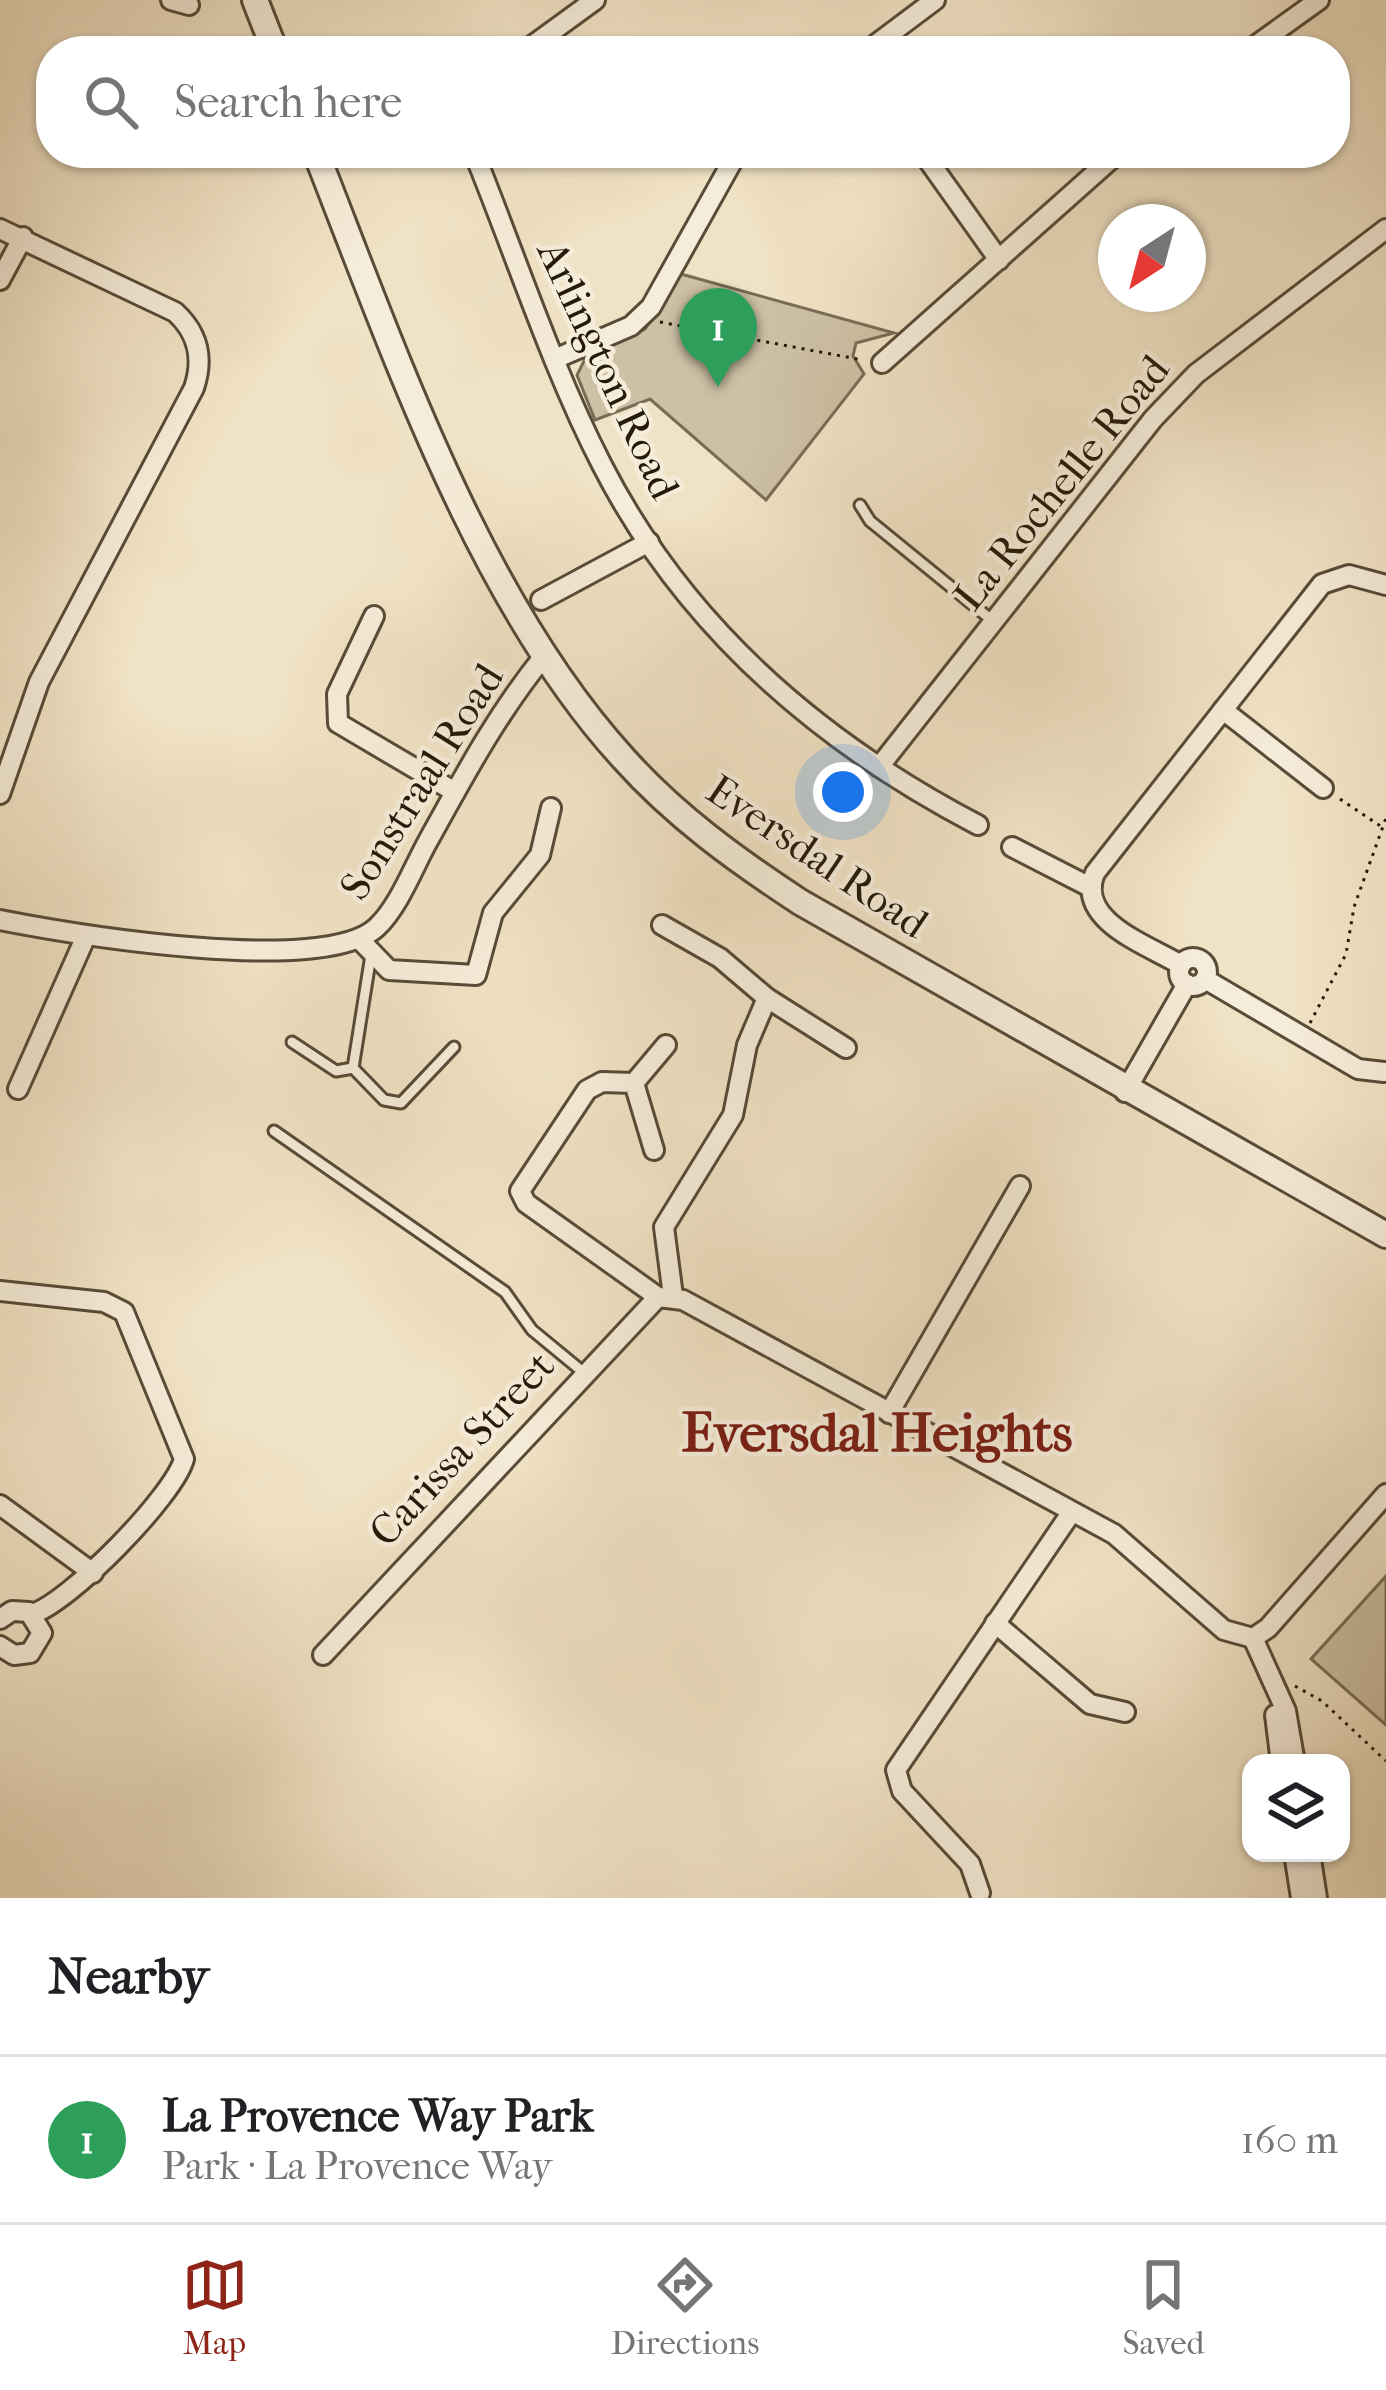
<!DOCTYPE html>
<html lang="en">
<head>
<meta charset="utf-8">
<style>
	:root { --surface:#fff; --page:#f2f2f2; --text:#202124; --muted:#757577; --line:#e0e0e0; --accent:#8f2418 }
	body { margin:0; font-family:"IM FELL French Canon",serif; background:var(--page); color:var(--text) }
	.controls { position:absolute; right:36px; bottom:36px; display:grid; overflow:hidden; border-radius:24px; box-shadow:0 3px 9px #0004 }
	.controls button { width:108px; height:108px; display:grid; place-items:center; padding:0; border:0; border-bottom:3px solid var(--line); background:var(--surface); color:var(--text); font:60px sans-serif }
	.compass { position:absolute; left:1098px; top:204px; width:108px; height:108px; border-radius:50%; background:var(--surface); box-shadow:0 3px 9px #0004; rotate:216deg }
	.you { position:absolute; left:843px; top:792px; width:42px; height:42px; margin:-30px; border:9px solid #fff; border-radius:50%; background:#1a73e8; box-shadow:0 0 0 18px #1a73e833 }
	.badge { display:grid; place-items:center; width:78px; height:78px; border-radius:50%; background:var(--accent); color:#fff; font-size:39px; font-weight:700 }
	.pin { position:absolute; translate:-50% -99px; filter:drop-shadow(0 3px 6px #0008) }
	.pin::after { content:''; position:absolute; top:63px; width:42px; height:36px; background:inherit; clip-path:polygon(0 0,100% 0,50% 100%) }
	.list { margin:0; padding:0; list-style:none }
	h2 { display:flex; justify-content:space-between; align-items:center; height:156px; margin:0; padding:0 48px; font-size:51px }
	h2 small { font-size:39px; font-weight:400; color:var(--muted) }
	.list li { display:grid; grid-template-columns:78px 1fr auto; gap:36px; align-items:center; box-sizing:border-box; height:168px; padding:0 48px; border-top:3px solid var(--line) }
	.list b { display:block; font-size:45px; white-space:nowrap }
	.list p { margin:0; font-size:39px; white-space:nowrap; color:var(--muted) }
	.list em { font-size:39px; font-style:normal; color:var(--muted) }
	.icon { flex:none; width:66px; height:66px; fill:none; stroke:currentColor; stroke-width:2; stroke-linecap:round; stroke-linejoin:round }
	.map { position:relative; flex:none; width:1386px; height:1898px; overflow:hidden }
	.search { position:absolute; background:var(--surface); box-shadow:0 3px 9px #0004; left:36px; right:36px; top:36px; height:132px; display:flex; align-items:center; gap:30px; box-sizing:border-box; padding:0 42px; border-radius:48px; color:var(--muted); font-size:45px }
	.sheet { height:324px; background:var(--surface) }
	nav { display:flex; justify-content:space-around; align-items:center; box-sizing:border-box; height:168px; border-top:3px solid var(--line); background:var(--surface); font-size:33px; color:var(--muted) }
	nav a { display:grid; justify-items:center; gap:6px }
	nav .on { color:var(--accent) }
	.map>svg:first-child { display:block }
	.green { fill:#cdc0a4; stroke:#796c56; stroke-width:3 }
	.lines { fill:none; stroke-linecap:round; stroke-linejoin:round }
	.service-casing { stroke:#584b37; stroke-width:15 }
	.minor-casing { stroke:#584b37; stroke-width:24 }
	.tertiary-casing { stroke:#584b37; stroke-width:30 }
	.path { stroke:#251908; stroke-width:3; stroke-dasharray:3 6; stroke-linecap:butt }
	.service { stroke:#f5ecd9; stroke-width:9 }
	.minor { stroke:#f5ecd9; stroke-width:18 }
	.tertiary { stroke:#f5ecd9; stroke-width:24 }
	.labels { text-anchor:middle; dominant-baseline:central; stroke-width:9; stroke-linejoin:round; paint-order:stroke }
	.street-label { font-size:42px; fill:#251908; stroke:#f5ecd9 }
	.district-label { font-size:54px; font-weight:bold; fill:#7a1f14; stroke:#f5ecd9 }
</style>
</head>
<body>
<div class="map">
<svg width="1386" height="1898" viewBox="0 0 1386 1898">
	<rect width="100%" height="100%" fill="#f0e2c4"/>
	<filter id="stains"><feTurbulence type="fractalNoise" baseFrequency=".00167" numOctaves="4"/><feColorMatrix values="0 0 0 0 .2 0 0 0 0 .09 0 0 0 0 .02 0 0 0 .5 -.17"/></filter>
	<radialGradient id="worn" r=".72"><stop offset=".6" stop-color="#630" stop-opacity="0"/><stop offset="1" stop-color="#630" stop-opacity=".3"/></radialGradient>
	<g class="green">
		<polygon points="681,274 894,333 856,343 853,356 864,374 766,500 650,399 595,420 577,375 586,357 645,329"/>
		<polygon points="1386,1576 1386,1725 1311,1659"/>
	</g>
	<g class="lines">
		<defs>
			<g id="service">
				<polyline points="860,505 870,521 994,622"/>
				<polyline points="371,955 353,1068 384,1100 401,1103 454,1047"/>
				<polyline points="292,1042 336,1071 353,1068"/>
				<polyline points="274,1131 505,1292 532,1330 583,1372"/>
			</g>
			<g id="minor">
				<polyline points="171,0 189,5"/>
				<polyline points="525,51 595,0"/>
				<polyline points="867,51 935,0"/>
				<polyline points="1248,51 1319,0"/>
				<path d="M 474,153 C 516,256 551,366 602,465 C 685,627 819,742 978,825"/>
				<polyline points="923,153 999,260"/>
				<path d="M 0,229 L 175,312 C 198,333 204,358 194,388 L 39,682 L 0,794"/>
				<polyline points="0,280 23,237"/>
				<polyline points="557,358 631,326 651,307 737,153"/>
				<polyline points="882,363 1118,153"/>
				<polyline points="541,600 649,542"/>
				<polyline points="374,616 337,694 338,723 455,792"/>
				<polyline points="1223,710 1323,788"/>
				<polyline points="879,767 1153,419 1196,374 1386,229"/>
				<polyline points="1012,847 1090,887"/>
				<path d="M 0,920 C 72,934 325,977 377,927 C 399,906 413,868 428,841 C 464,776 497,714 544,656"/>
				<polyline points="662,925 720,958 767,998 846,1048"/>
				<polyline points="360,940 389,970 476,975 493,913 540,855 551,808"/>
				<circle cx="1193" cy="972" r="14"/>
				<path d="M 1181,965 C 1148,945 1075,921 1095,873 L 1322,584 L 1349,575 L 1386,585"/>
				<polyline points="1205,979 1358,1069 1384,1072"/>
				<polyline points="634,1083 666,1045"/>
				<polyline points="18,1089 86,936"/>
				<polyline points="1125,1092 1187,984"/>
				<polyline points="654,1150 634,1083 602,1082 587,1090 520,1191 526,1203 658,1297"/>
				<path d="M 0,1291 L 104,1302 L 124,1312 L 184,1459 C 174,1496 69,1603 32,1614"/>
				<polyline points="673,1296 664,1227 733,1115 747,1045 767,998"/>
				<polyline points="658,1297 683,1300 1114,1534 1224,1630 1253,1638"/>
				<polyline points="889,1413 1020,1186"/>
				<polyline points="0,1505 93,1573"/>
				<polyline points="0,1619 12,1611 29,1612 42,1633 30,1653 14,1655 0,1646"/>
				<polyline points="995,1623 1090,1704 1125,1712"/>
				<polyline points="1253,1638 1268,1628 1386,1494"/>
				<polyline points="1253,1638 1286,1711 1295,1763"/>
				<polyline points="323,1655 658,1297"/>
				<polyline points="1275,1715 1281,1763"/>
				<polyline points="1294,1853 1301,1898"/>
				<polyline points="1310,1853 1317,1898"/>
				<polyline points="980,1893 970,1864 902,1791 896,1770 1071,1513"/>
			</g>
			<g id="tertiary">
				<polyline points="255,0 275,51"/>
				<path d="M 316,153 C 394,351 479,601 624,759 C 675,816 736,860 800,902 L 1386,1235"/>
			</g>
		</defs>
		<use href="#service" class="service-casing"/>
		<use href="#minor" class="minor-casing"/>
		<use href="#tertiary" class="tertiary-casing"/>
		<g class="path">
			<polyline points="660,322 863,360"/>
			<polyline points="1340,799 1382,827"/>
			<polyline points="1310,1023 1346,954 1354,907 1386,818"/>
			<polyline points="1295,1686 1322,1701 1386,1761"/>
		</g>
		<use href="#service" class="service"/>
		<use href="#minor" class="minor"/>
		<use href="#tertiary" class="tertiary"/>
	</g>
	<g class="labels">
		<g class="street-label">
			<text transform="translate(608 370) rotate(65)">Arlington Road</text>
			<text transform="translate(1062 483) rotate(-51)">La Rochelle Road</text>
			<text transform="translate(422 782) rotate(-58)">Sonstraal Road</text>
			<text transform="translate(817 857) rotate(34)">Eversdal Road</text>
			<text transform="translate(462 1449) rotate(-47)">Carissa Street</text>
		</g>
		<g class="district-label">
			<text x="877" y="1433">Eversdal Heights</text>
		</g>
	</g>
	<rect width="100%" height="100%" filter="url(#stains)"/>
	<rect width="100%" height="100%" fill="url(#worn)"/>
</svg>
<div class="controls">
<button><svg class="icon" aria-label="layers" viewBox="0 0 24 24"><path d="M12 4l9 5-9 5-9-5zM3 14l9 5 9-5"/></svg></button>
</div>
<svg class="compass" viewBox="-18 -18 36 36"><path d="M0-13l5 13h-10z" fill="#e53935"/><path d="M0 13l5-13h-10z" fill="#757577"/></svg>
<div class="you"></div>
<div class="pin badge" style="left:718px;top:387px;background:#2e9e5b">1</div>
<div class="search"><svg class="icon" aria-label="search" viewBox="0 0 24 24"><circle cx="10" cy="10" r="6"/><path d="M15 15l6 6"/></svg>Search here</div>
</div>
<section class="sheet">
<h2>Nearby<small></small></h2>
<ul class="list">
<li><span class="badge" style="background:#2e9e5b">1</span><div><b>La Provence Way Park</b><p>Park · La Provence Way</p></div><em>160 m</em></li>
</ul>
</section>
<nav>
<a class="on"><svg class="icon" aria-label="map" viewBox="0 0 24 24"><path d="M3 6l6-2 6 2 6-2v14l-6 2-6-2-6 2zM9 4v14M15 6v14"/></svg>Map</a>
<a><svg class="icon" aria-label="directions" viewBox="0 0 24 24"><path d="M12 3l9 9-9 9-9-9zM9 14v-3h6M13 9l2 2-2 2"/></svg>Directions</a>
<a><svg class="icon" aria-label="saved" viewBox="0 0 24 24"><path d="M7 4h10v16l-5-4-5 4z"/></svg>Saved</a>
</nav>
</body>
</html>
